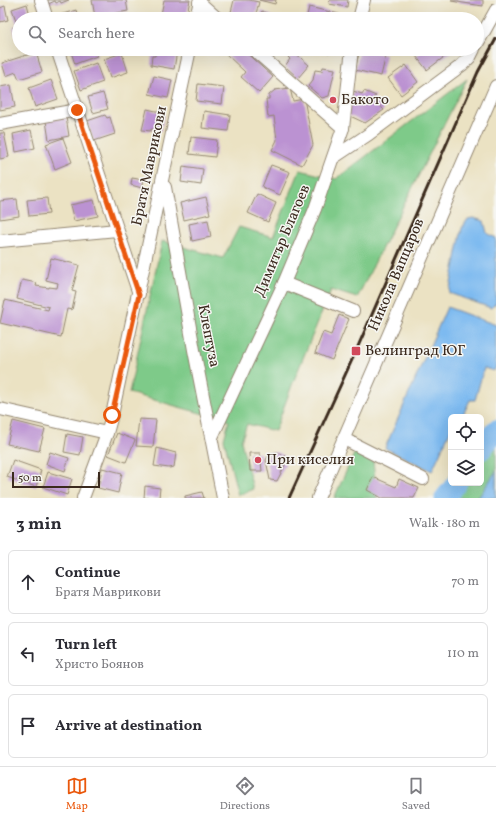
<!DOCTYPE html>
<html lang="en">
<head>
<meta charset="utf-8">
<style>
	:root { --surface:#fff; --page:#f7f7f7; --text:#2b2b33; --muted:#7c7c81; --line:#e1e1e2; --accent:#ea580c }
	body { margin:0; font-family:Vollkorn,serif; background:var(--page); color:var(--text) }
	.controls { position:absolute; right:12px; bottom:12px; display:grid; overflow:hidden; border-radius:6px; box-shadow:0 4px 16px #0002 }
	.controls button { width:36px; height:36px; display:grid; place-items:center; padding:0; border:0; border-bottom:1px solid var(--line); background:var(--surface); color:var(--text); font:20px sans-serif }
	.scale { position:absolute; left:12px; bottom:10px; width:88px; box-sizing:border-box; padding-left:4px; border:2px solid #3b2a1e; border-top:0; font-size:11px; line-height:14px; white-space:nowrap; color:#3b2a1e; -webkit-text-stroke:3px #f6f6f2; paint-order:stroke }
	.stop { position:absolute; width:12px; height:12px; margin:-9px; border:3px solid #ea580c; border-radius:50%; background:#fff }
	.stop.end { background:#ea580c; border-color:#fff; box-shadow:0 1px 4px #0008 }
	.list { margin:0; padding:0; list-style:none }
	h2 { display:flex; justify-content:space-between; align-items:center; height:52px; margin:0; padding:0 16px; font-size:17px }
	h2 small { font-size:13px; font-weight:400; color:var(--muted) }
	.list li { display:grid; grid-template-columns:26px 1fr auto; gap:12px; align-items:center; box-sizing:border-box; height:64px; margin:0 8px 8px; padding:0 8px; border:1px solid var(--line); border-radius:6px }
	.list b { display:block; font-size:15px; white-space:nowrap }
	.list p { margin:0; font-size:13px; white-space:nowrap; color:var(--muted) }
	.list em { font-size:13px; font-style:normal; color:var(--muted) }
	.icon { flex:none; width:22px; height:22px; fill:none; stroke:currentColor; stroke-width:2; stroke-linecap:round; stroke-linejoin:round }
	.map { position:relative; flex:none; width:496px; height:498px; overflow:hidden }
	.search { position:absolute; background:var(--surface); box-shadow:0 4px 16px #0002; left:12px; right:12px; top:12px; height:44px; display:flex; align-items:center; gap:10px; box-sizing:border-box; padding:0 14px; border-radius:22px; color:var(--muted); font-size:15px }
	.sheet { height:268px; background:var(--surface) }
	nav { display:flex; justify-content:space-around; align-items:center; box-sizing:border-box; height:56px; border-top:1px solid var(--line); background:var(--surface); font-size:11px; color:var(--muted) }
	nav a { display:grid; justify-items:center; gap:2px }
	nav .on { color:var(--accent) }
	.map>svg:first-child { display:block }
	.green { fill:#7eca89; stroke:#5c7a54 }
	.water { fill:#7dbaf0; stroke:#5c7287 }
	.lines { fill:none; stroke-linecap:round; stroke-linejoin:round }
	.river { stroke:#7dbaf0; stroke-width:21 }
	.building { fill:#bb92d2 }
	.minor-casing { stroke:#938670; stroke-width:14 }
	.minor { stroke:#fff; stroke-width:12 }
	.rail { stroke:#3b2a1e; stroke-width:3 }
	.route { stroke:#ea580c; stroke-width:5 }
	.poi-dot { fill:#d1495b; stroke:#f6f6f2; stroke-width:1.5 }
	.labels { text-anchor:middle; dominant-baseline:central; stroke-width:3; stroke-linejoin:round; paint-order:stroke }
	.poi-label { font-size:15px; fill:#3b2a1e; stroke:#f6f6f2; text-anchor:start }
	.street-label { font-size:15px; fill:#3b2a1e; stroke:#f6f6f2 }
</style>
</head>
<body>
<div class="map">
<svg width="496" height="498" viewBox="0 0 496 498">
	<rect width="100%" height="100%" fill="#f6f6f2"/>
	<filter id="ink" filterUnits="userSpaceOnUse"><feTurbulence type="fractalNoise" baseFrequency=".025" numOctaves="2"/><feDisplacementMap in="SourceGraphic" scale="8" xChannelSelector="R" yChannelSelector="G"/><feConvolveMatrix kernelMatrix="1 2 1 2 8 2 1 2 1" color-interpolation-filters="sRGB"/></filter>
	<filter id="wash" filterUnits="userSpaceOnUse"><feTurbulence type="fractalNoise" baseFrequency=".012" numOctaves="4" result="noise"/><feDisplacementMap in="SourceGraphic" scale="16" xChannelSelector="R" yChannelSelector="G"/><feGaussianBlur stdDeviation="0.9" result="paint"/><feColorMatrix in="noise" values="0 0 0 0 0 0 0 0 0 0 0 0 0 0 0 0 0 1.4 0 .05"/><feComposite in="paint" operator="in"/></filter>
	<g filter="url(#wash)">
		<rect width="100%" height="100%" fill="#ebe2c3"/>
		<g class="green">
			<polygon points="467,79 357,298 331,290 292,385 275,431 247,424 241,441 253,489 238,495 224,439 229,421 129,393 162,241 223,258 239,227 273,237 300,170 336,179"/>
			<polygon points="496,442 496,498 456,498 468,483 481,483 481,464"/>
			<polygon points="355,452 373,461 377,498 334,498"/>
		</g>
		<g class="water">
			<polygon points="473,218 484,221 487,233 496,238 496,303 491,308 449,293 462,228 468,219"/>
			<polygon points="447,307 496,325 496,367 494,371 484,368 475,400 470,400 462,417 451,417 451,429 432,471 385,448"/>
			<polygon points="496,471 496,498 478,498"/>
		</g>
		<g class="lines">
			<g class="river">
				<polyline points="481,450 496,430"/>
				<polyline points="445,498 457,483"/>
			</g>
		</g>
		<g id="blocks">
			<g class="building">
				<polygon points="46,0 69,0 61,3 60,1 56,3 55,1 48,4"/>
				<polygon points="92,0 126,0 128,11 95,17"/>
				<polygon points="164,0 190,0 186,19 160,19"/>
				<polygon points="234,0 249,0 259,2 255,18 231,12"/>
				<polygon points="259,0 276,0 275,4"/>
				<polygon points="330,0 348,0 347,7 329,4"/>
				<polygon points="451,0 483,0 483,6 451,1"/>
				<polygon points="27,4 31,19 19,19 19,23 17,24 12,9"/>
				<polygon points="5,6 8,20 0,22 0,8"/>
				<polygon points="309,7 339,14 338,19 306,19"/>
				<polygon points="76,10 79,19 54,19 53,17"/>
				<polygon points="262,11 274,17 273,19 258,19"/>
				<polygon points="19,25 19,42 18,42 13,27"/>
				<polygon points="70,49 95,49 97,56 75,64"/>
				<polygon points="161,49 177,51 174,69 151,65 152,56 155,56 156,51 161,52"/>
				<polygon points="230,49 242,49 273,77 259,93 241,77 245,72 226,54"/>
				<polygon points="316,49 330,49 329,53"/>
				<polygon points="360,49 386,55 381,76 355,70"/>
				<polygon points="425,49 450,49 452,51 427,70 416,56"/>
				<polygon points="293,51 309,65 298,78 285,66 290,59 288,57"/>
				<polygon points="36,52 42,72 19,79 16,72 6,76 2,63"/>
				<polygon points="122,53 128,72 110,78 104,59"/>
				<polygon points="96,63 103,82 81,90 74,71"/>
				<polygon points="406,65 418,82 401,95 388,78"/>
				<polygon points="323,67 335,69 329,96 322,98 308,86 313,80 315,70 322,71"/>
				<polygon points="154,76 172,80 168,98 149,94"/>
				<polygon points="51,80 58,99 35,107 29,88"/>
				<polygon points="198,84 224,87 222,104 196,101"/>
				<polygon points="11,85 15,107 0,110 0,87"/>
				<polygon points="290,88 293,101 304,99 313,145 302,165 272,150 277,140 274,116 268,117 266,99 269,99 269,95 275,90"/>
				<polygon points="353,91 362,94 364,91 376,96 373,98 384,110 365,123 348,115"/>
				<polygon points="103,93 108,109 93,113 88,97"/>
				<polygon points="147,109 165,113 161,131 151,129 151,131 142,130"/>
				<polygon points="204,111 230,115 228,131 202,128"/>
				<polygon points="105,115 107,118 110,117 115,134 94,141 87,121"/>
				<polygon points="66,117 69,136 49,140 46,121"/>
				<polygon points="31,130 35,148 16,152 13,134"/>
				<polygon points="0,133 4,133 9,157 0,159"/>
				<polygon points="191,137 217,140 215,157 189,154"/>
				<polygon points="63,138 72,162 55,169 46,144"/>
				<polygon points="271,165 290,172 280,195 262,187"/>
				<polygon points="183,166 203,169 201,185 181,182"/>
				<polygon points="132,178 144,180 142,188 131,185"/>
				<polygon points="257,194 276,203 268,222 248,213"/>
				<polygon points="206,197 210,214 184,220 180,203"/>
				<polygon points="47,198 49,214 29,216 27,200"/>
				<polygon points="17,199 19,216 0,219 0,201"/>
				<polygon points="94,200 98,216 74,221 70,205"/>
				<polygon points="208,220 211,237 192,241 189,224"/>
				<polygon points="51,258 79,265 72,291 76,292 72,310 67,309 61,337 0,323 5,300 48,310 49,307 17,299 22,280 37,283 36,286 49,288 49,287 57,288 58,283 46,280"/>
				<polygon points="339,315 349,319 332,360 315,353 323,332 331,335"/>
				<polygon points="139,419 156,420 153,447 136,446"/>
				<polygon points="13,421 45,429 39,451 7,444"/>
				<polygon points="117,433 135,440 126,462 108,455"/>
				<polygon points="67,434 83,437 80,455 64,452"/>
				<polygon points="157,448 176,453 174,467 169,468 154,466"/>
				<polygon points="50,452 69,458 65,471 46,464"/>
				<polygon points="277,452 285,456 285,465 277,481 270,480 266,460 270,453"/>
				<polygon points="249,453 260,453 262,471 250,471"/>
				<polygon points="13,460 41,470 36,487 7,477"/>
				<polygon points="102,468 122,473 118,493 98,488"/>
				<polygon points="48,472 72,479 67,495 43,487"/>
				<polygon points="373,477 396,487 399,479 419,488 414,498 382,498 367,490"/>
				<polygon points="145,486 160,488 159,498 144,498"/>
				<polygon points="202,492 204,498 185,498 185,496"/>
			</g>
		</g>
	</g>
	<g filter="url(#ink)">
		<use href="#blocks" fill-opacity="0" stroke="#938670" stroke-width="1"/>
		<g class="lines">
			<defs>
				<g id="minor">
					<polyline points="41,0 47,19"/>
					<polyline points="199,2 218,19"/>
					<polyline points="196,19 200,0"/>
					<polyline points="359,19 364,0"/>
					<polyline points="477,44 496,10"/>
					<polyline points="57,49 139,294"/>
					<polyline points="253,49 343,128"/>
					<polyline points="0,124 77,110"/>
					<polyline points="333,158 369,134 462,65 470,57 474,49"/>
					<polyline points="165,187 194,350 223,498"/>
					<polyline points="0,241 117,230"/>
					<polyline points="284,283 353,311"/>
					<polyline points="0,409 107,433"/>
					<polyline points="212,437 284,283 315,209 343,128 352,49"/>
					<polyline points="344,439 423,479"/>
					<path d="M 83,498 L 107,433 L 112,415 C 139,293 165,171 190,49"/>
					<polyline points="318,498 496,86"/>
				</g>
			</defs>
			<use href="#minor" class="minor-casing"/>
			<use href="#minor" class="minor"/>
			<polyline class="rail" points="289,498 356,351 478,72 496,39"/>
		</g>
	</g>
	<g class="lines" filter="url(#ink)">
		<polyline class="route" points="77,110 139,295 112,415"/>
	</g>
	<g class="poi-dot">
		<circle cx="333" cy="100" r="4"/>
		<rect x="351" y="346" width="10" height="10" rx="2"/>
		<circle cx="258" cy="460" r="4"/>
	</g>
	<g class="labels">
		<g class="poi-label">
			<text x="341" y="100">Бакото</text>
			<text x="365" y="351">Велинград ЮГ</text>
			<text x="266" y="460">При киселия</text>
		</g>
		<g class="street-label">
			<text transform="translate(150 166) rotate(-78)">Братя Маврикови</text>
			<text transform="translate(283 241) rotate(-67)">Димитър Благоев</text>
			<text transform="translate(397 275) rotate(-67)">Никола Вапцаров</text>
			<text transform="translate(208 336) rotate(79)">Клептуза</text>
		</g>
	</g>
</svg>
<div class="controls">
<button><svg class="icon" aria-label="locate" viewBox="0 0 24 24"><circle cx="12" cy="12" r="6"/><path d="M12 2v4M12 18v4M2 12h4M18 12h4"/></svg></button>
<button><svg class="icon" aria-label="layers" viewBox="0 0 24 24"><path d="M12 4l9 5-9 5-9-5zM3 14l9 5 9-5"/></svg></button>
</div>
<div class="scale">50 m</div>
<div class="stop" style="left:112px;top:415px"></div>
<div class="stop end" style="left:77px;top:110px"></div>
<div class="search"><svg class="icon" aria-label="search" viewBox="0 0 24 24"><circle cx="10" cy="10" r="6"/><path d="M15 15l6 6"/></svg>Search here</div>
</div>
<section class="sheet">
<h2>3 min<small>Walk · 180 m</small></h2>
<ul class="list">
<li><svg class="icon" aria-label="ahead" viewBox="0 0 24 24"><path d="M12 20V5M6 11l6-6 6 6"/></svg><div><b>Continue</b><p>Братя Маврикови</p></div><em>70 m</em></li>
<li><svg class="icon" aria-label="left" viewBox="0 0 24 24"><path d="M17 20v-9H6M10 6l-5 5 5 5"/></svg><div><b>Turn left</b><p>Христо Боянов</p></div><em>110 m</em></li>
<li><svg class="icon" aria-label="arrive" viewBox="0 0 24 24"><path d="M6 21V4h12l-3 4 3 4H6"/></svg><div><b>Arrive at destination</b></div></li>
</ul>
</section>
<nav>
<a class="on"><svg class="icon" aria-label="map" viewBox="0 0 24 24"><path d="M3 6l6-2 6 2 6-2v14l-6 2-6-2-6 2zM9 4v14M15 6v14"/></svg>Map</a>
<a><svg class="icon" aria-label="directions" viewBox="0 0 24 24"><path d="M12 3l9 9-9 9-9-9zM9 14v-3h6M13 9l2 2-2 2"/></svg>Directions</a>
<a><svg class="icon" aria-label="saved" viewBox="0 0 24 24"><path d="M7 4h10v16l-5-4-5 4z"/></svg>Saved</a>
</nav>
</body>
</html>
